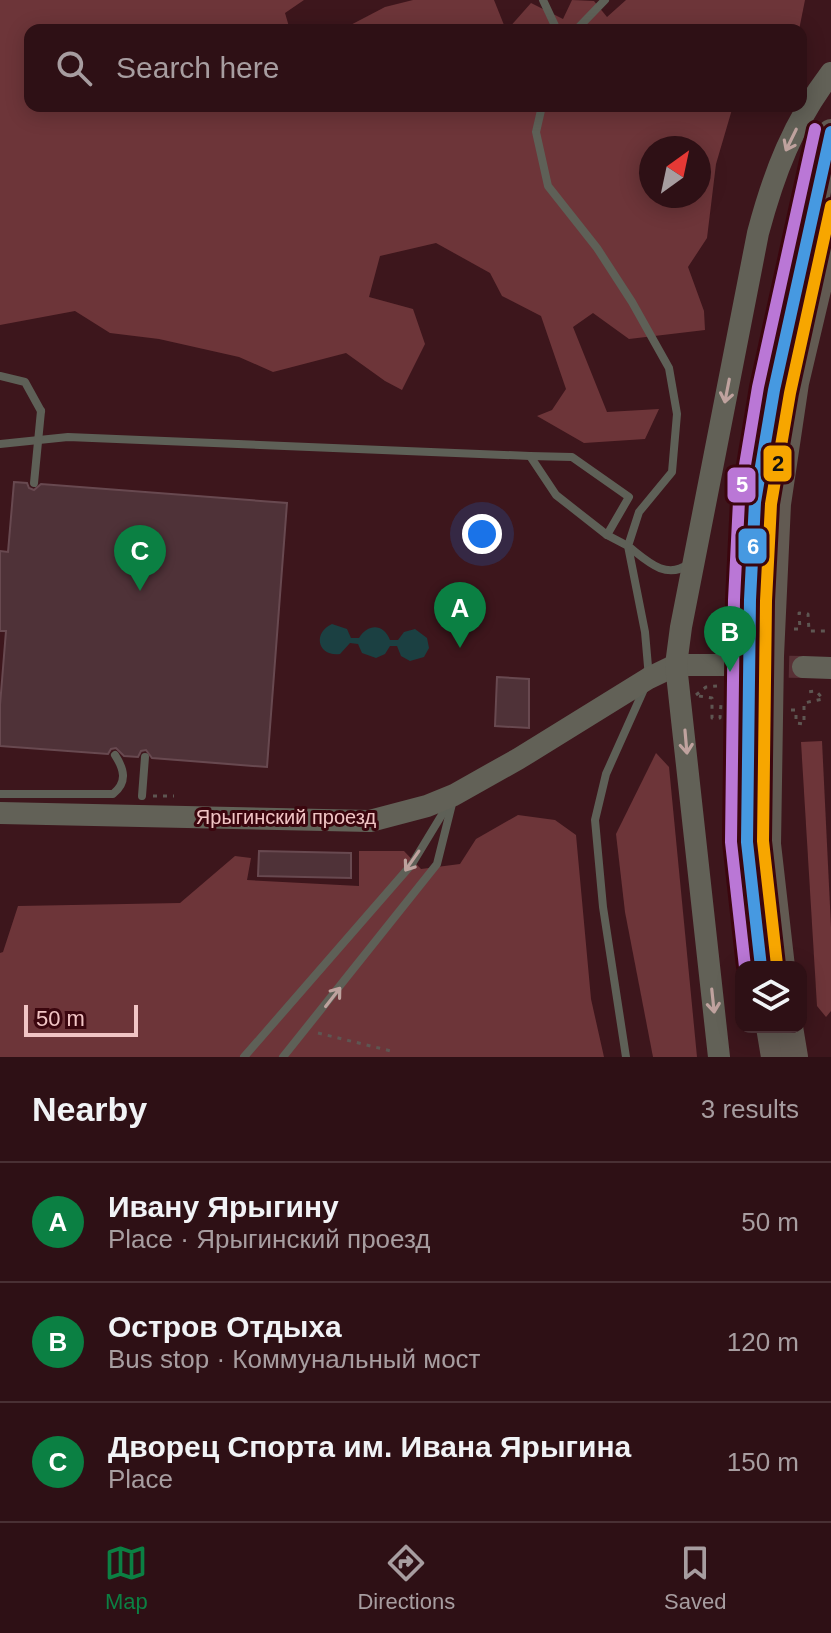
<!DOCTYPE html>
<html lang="en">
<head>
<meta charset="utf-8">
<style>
	:root { --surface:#2e1015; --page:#36191e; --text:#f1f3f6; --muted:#a79da0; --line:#493034; --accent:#0b8043 }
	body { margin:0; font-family:Helvetica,sans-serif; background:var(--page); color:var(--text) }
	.controls { position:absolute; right:24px; bottom:24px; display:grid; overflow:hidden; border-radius:16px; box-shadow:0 4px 20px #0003 }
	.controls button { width:72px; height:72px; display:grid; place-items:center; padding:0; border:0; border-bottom:2px solid var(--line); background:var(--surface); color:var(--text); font:40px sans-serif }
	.compass { position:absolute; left:639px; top:136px; width:72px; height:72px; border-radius:50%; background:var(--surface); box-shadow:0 4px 20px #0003; rotate:33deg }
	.scale { position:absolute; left:24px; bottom:20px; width:114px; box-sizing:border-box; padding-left:8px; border:4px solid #f1c5c5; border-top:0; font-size:22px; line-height:28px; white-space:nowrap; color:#f1c5c5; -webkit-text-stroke:6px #3b060e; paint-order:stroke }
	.you { position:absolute; left:482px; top:534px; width:28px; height:28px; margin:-20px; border:6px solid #fff; border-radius:50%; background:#1a73e8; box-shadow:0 0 0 12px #1a73e833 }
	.badge { display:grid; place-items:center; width:52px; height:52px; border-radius:50%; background:var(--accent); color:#fff; font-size:26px; font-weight:700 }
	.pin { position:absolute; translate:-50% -66px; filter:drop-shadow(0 2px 4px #0008) }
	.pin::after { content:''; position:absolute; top:42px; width:28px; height:24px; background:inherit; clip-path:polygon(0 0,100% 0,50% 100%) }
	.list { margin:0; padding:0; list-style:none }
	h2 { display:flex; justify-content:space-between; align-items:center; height:104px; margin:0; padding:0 32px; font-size:34px }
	h2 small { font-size:26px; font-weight:400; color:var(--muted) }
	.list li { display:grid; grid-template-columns:52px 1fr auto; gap:24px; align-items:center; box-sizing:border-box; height:120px; padding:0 32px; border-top:2px solid var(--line) }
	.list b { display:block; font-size:30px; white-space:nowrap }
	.list p { margin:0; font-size:26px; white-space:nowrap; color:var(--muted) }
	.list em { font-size:26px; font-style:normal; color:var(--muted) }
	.icon { flex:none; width:44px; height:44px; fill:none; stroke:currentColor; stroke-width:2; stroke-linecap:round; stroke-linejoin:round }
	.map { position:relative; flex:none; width:831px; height:1057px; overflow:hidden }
	.search { position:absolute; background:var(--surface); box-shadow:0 4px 20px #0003; left:24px; right:24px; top:24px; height:88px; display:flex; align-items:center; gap:20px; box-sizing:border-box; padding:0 28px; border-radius:16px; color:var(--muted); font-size:30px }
	.sheet { height:464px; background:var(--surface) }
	nav { display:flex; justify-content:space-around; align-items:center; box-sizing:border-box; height:112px; border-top:2px solid var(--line); background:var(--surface); font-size:22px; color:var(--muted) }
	nav a { display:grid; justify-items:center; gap:4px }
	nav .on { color:var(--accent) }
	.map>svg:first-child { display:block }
	.forest { fill:#6d3539; fill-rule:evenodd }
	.water { fill:#1b4042 }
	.building { fill:#4f3238; stroke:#684950; stroke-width:2 }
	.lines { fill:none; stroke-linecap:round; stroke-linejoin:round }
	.secondary-tunnel { stroke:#583035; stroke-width:22; stroke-dasharray:22 11; stroke-linecap:butt }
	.path { stroke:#5e5652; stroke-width:3; stroke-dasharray:4 6; stroke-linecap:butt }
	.service { stroke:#5e6057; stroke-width:8 }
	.secondary { stroke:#626157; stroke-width:22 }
	.trunk { stroke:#625a52; stroke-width:26 }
	.service-bridge { stroke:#5e6057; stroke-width:8 }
	.bus-1-casing { stroke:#3b060e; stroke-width:18 }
	.bus-2-casing { stroke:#3b060e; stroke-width:18 }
	.bus-3-casing { stroke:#3b060e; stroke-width:18 }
	.bus-1 { stroke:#4699e1; stroke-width:12 }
	.bus-2 { stroke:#f7a600; stroke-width:12 }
	.bus-3 { stroke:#ba77d6; stroke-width:12 }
	.oneway { stroke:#bfa29e }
	.oneway2 { stroke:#bea29e }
	.labels { text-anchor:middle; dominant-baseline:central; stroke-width:6; stroke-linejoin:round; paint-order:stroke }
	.street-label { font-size:20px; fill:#f1c5c5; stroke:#3b060e }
	.line-badge { stroke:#3b060e; stroke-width:3 }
	.badge-label { font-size:22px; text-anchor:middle; font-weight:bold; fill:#fff }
	.pale-badge-label { font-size:22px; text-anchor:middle; font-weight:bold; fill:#111 }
</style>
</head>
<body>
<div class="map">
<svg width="831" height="1057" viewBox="0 0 831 1057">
	<rect width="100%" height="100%" fill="#3d161c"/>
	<g class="forest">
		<path d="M 0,0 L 304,0 L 285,13 L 290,30 L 30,30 L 30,106 L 733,106 L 716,164 L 707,238 L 688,267 L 704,311 L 705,330 L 629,339 L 593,313 L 573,327 L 607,412 L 659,409 L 645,439 L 584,443 L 537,416 L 552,410 L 566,389 L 541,316 L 502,296 L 490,273 L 436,243 L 380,256 L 369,297 L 413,309 L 425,344 L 402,390 L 385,381 L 346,353 L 273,372 L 239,357 L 159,339 L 110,333 L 75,311 L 0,325 ZM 651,148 L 699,148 L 699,196 L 651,196 Z"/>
		<polygon points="413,0 494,0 506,30 341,30 385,7"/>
		<polygon points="572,0 594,1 607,17 626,0 805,0 799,30 507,30 531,3 563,19"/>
		<polygon points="822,741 831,927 831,1011 826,1017 817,1006 801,742"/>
		<polygon points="656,753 669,767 697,1057 653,1057 625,912 616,834"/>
		<polygon points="518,815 555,820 576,835 591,999 604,1057 0,1057 0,953 3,952 18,906 180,903 235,856 251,858 247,880 359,886 359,851 404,851 421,869 460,864 476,839"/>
	</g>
	<path class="water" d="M 332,624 L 347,629 L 351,638 L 359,638 C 368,623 384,624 390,640 L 398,640 L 404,632 L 415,629 L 427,638 L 429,648 L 424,657 L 410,661 L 401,656 L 397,646 L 390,646 L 385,654 L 376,658 L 362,653 L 358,644 L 350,643 L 340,654 C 318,657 312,633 332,624 Z"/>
	<g class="building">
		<polygon points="14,482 27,483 29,488 34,490 41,484 287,503 267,767 152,758 146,750 141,751 138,757 124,756 116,748 111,749 108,754 0,746 0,705 6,631 0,631 0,551 8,552"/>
		<polygon points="497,677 529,679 529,728 495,726"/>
		<polygon points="259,851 351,853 351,878 258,876"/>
	</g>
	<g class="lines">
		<polyline class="secondary-tunnel" points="723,665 803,667"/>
		<g class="path">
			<polyline points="794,629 800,629 799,613 808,614 809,631 825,631"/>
			<polyline points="707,630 716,630 718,615 725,616 724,629 731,630"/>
			<polyline points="696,695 706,687 717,686"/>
			<polyline points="699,696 712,698 712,718 720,718 721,704 729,704"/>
			<polyline points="791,710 796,710 796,723 804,724 804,703 823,699 816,691 807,692"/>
			<polyline points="153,796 174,796"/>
			<polyline points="318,1033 391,1051"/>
		</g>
		<g class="service">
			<polyline points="543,0 557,30"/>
			<polyline points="576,30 605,0"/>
			<path d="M 542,106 L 536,132 L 548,186 L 597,248 L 632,302 L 669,368 L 677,414 L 672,472 L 639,512 L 628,546 C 646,560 666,581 688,564"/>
			<polyline points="0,376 25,382 41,411"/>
			<polyline points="0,444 68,437 530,456 556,495 607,535 628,546 645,632 649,678 606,774 595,820 603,907 626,1057"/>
			<polyline points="530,456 572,457 629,497 607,535"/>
			<path d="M 0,794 L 113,794 C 128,782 124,769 115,755"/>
			<polyline points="142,796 145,757"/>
			<polyline points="244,1057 412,864 449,803"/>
			<polyline points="283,1057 437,864 452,804"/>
		</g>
		<g class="secondary">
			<polyline points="803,667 831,668"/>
			<polyline points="0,813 370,821 427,806 454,795 518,759 649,678 676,665 723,665"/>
			<path d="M 719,1057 L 676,665 L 681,627 L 758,233 C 774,173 793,123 831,73"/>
		</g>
		<g class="trunk">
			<polyline points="761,967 747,842 750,600 755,502 774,390 831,132"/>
			<polyline points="782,967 768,844 771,656 778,504 796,383 831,235"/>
			<polyline points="769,1027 774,1057"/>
			<polyline points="790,1027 795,1057"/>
		</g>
		<polyline class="service-bridge" points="34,483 41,411"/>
		<defs>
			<polyline id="bus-1" points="761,967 747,842 750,600 755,502 774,390 831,132"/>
			<polyline id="bus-2" points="777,965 763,841 766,601 771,504 790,393 831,206"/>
			<polyline id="bus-3" points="745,967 731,842 734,600 739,501 758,387 815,129"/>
		</defs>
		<use href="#bus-1" class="bus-1-casing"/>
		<use href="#bus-2" class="bus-2-casing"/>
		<use href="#bus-3" class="bus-3-casing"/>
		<use href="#bus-1" class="bus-1"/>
		<use href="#bus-2" class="bus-2"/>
		<use href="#bus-3" class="bus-3"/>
	</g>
	<defs><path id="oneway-shaft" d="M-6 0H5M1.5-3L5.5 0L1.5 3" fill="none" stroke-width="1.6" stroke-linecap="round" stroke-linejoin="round" transform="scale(2)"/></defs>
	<g class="oneway">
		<use href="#oneway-shaft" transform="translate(791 140) rotate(116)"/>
		<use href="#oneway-shaft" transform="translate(727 391) rotate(101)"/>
		<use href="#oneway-shaft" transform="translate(686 742) rotate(85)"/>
		<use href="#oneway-shaft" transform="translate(713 1001) rotate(84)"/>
	</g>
	<g class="oneway2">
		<use href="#oneway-shaft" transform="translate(412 861) rotate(125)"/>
		<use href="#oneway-shaft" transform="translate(333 997) rotate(-52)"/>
	</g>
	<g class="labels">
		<g class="street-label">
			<text x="286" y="817">Ярыгинский проезд</text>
		</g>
	</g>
	<g class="line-badge">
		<rect x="762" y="444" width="31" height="39" rx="8" fill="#f7a600"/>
		<rect x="726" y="466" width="31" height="38" rx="8" fill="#ba77d6"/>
		<rect x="737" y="527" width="31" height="38" rx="8" fill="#4699e1"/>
	</g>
	<g class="badge-label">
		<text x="742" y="492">5</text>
		<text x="753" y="554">6</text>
	</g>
	<g class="pale-badge-label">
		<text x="778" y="471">2</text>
	</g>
</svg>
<div class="controls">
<button><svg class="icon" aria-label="layers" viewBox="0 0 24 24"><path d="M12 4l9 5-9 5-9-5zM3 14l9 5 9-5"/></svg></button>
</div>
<svg class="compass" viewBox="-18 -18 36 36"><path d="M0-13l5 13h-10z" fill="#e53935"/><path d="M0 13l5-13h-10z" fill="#a79da0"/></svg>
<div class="scale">50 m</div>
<div class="you"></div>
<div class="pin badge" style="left:460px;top:648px">A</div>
<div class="pin badge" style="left:730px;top:672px">B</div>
<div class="pin badge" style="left:140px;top:591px">C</div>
<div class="search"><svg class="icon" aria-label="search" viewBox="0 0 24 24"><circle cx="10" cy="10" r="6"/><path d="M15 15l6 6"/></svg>Search here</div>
</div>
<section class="sheet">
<h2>Nearby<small>3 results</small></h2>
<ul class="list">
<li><span class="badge">A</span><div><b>Ивану Ярыгину</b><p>Place · Ярыгинский проезд</p></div><em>50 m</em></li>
<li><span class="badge">B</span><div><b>Остров Отдыха</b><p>Bus stop · Коммунальный мост</p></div><em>120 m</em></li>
<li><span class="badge">C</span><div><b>Дворец Спорта им. Ивана Ярыгина</b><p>Place</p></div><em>150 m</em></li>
</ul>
</section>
<nav>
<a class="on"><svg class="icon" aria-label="map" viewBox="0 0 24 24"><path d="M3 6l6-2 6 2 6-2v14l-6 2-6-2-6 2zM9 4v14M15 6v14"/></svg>Map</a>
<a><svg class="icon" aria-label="directions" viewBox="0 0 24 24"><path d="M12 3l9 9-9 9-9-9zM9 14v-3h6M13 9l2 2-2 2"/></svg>Directions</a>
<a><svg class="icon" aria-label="saved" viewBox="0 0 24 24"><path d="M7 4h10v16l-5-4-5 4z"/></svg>Saved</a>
</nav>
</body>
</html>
